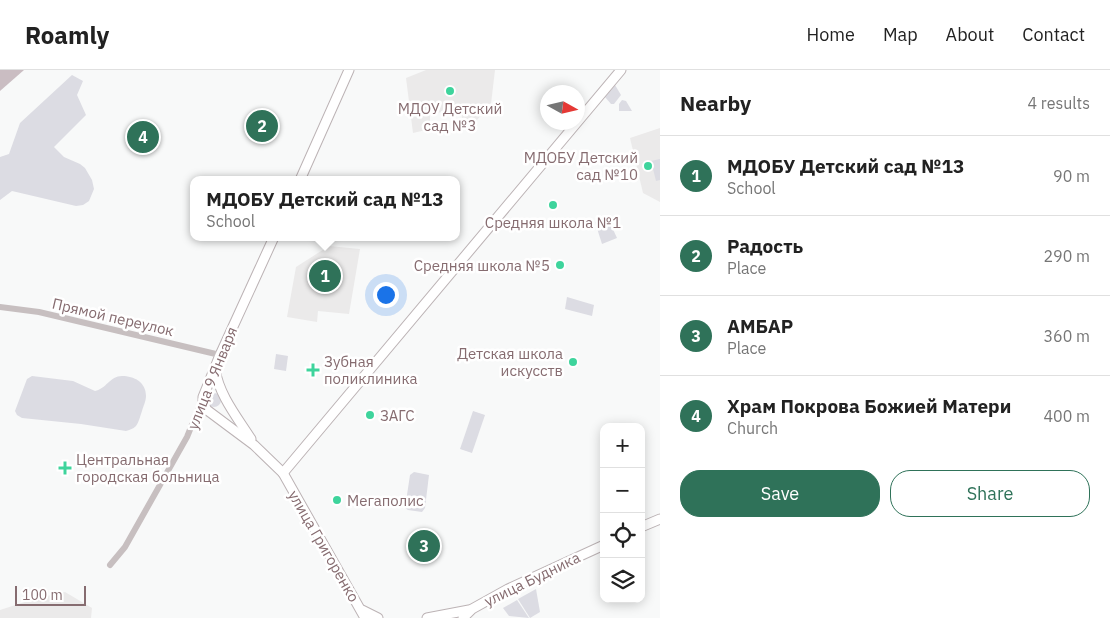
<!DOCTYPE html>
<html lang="en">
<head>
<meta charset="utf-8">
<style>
	:root { --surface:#fff; --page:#f6f6f6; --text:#222; --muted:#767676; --line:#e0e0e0; --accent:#2f7259 }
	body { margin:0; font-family:"IBM Plex Sans",sans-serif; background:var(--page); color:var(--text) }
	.controls { position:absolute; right:15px; bottom:15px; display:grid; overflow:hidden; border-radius:10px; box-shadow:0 2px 12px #0003 }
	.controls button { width:45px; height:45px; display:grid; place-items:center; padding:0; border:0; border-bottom:1px solid var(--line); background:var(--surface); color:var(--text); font:25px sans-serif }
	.compass { position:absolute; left:540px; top:15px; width:45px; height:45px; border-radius:50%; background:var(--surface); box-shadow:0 2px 12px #0003; rotate:98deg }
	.scale { position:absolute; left:15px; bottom:12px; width:71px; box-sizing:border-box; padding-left:5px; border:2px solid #866c70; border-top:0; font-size:14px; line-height:18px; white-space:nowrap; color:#866c70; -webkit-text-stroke:4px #fff; paint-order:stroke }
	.you { position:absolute; left:385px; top:224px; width:18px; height:18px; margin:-12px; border:4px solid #fff; border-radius:50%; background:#1a73e8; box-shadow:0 0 0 8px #1a73e833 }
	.badge { display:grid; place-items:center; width:32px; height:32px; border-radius:50%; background:var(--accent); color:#fff; font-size:16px; font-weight:700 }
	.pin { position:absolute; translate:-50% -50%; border:2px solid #fff; box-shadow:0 1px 5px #0006 }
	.popup { position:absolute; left:190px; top:106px; width:270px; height:65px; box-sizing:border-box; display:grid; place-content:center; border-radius:10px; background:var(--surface); filter:drop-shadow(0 1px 4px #0005); font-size:16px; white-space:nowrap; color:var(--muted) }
	.popup b { font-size:19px; color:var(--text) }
	.popup::after { content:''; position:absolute; left:50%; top:100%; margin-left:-10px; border:10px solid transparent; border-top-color:var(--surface) }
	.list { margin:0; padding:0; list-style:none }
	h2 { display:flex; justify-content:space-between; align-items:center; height:65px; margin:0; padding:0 20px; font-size:21px }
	h2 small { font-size:16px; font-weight:400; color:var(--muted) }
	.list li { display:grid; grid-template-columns:32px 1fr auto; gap:15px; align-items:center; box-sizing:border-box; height:80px; padding:0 20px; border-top:1px solid var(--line) }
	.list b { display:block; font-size:19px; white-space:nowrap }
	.list p { margin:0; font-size:16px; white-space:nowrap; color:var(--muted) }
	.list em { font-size:16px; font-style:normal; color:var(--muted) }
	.actions { display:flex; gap:10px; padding:15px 20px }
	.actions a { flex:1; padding:11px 0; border:1px solid var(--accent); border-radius:20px; text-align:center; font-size:18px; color:var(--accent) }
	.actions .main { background:var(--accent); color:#fff }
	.icon { flex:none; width:28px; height:28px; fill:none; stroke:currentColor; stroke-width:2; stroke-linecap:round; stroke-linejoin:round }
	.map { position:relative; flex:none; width:660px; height:548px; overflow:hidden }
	header { display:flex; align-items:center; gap:30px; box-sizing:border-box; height:70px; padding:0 25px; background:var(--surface); border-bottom:1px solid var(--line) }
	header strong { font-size:24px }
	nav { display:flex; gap:28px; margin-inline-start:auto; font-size:18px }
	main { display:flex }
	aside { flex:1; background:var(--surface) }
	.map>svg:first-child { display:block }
	.built { fill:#ebeaea }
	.green { fill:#dcdce3 }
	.water { fill:#cabdc2 }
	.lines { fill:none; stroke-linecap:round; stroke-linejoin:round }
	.major-casing { stroke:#bcb3b5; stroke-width:11 }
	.minor { stroke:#c7bfc0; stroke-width:6 }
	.major { stroke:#fff; stroke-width:9 }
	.poi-dot { fill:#3ed49c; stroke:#fff; stroke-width:2 }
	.labels { text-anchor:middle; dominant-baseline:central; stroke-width:5; stroke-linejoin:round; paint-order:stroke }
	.poi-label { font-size:15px; fill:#866c70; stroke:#fff; text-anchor:start }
	.street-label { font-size:15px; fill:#866c70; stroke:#fff }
</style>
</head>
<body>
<header>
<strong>Roamly</strong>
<nav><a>Home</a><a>Map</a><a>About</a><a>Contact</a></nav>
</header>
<main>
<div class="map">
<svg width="660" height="548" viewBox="0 0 660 548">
	<rect width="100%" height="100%" fill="#f8f9f9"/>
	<g class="built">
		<polygon points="426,0 495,0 491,34 469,59 463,56 461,39 430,44 430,59 413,63 406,8"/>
		<polygon points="660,58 660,132 643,123 630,68"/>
		<polygon points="329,176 360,179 349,244 318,241 317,252 287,247 296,197"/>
		<polygon points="65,522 92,538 91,548 0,548 0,540 37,528"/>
	</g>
	<g class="green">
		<polygon points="72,5 83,11 77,25 86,45 54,77 64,87 80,94 85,98 92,110 94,119 89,131 83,135 76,136 12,121 0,130 0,87 9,84 20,53"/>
		<polygon points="615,15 621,25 614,34 611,34 605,27"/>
		<polygon points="622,30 626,31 632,41 619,41 619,34"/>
		<polygon points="660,89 660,110 656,111 651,91"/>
		<polygon points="605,150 611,155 617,168 602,174 595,152"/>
		<polygon points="567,227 594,235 592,246 565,239"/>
		<polygon points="276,284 288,286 286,301 274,299"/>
		<path d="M 32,306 L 73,311 L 95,321 C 106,319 110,306 122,306 C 134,306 146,312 146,326 C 146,331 143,337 142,341 C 140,346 139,352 136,356 C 133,359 129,360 126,361 L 81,354 L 22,348 L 17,345 L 15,341 L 27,309 Z"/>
		<circle cx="214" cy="330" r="7"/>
		<polygon points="473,341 485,345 472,383 460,379"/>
		<polygon points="414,402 429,405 425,438 422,442 408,440 405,438 410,405"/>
		<polygon points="536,519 540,542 530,548 518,529"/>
		<polygon points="517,530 529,548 509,546 503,538"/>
	</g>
	<polygon class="water" points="0,0 24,0 0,21"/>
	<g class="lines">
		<defs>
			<g id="major">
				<polyline points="300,110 349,0"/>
				<polyline points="274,167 220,285 203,327 203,334 207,340 254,375 283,403 365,548"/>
				<path d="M 215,299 C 219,325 237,347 251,369"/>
				<polyline points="283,403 621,0"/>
				<polyline points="641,457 660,449"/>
				<polyline points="362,540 378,548"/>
				<polyline points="427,548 469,540"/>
				<polyline points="463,548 472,539 508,519 604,475"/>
			</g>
		</defs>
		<use href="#major" class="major-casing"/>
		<g class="minor">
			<polyline points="0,237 39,242 220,285"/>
			<polyline points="110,495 125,477 187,367 202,330"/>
		</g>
		<use href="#major" class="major"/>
	</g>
	<g class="poi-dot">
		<circle cx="450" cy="21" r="5"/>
		<circle cx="648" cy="96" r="5"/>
		<circle cx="553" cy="135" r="5"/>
		<circle cx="560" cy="195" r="5"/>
		<circle cx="573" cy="292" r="5"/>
		<path d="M310.5 292.5h5v5h5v5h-5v5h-5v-5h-5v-5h5z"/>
		<circle cx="370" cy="345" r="5"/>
		<path d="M62.5 390.5h5v5h5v5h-5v5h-5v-5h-5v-5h5z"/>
		<circle cx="337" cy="430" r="5"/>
	</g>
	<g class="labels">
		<g class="poi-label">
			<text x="450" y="38" text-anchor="middle">МДОУ Детский<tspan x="450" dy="17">сад №3</tspan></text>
			<text x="638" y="87" text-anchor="end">МДОБУ Детский<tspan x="638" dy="17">сад №10</tspan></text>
			<text x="553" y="152" text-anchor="middle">Средняя школа №1</text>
			<text x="550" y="195" text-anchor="end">Средняя школа №5</text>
			<text x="563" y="283" text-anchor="end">Детская школа<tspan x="563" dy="17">искусств</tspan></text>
			<text x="324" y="291">Зубная<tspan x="324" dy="17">поликлиника</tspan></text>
			<text x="380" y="345">ЗАГС</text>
			<text x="76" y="389">Центральная<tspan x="76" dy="17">городская больница</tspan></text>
			<text x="347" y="430">Мегаполис</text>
		</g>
		<g class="street-label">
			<text transform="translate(113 247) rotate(13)">Прямой переулок</text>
			<text transform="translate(212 308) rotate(-68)">улица 9 Января</text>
			<text transform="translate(324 476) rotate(60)">улица Григоренко</text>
			<text transform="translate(532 509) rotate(-26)">улица Будника</text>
		</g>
	</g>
</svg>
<div class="controls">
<button>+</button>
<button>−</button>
<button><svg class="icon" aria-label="locate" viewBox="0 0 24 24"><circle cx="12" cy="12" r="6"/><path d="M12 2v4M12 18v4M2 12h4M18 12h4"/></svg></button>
<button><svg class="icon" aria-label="layers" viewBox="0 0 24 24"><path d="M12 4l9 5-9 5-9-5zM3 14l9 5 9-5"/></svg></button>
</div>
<svg class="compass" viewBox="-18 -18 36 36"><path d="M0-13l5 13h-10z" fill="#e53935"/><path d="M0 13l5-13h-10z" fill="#767676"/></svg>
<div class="scale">100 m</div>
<div class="you"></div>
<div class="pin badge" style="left:325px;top:206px">1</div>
<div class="popup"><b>МДОБУ Детский сад №13</b>School</div>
<div class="pin badge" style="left:262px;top:56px">2</div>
<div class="pin badge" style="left:424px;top:476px">3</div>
<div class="pin badge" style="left:143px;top:67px">4</div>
</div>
<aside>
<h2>Nearby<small>4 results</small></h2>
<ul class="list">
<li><span class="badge">1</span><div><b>МДОБУ Детский сад №13</b><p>School</p></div><em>90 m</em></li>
<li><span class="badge">2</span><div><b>Радость</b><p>Place</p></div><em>290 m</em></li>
<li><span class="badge">3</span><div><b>АМБАР</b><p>Place</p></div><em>360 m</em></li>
<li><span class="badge">4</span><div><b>Храм Покрова Божией Матери</b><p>Church</p></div><em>400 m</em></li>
</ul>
<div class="actions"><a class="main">Save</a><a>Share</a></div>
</aside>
</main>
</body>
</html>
